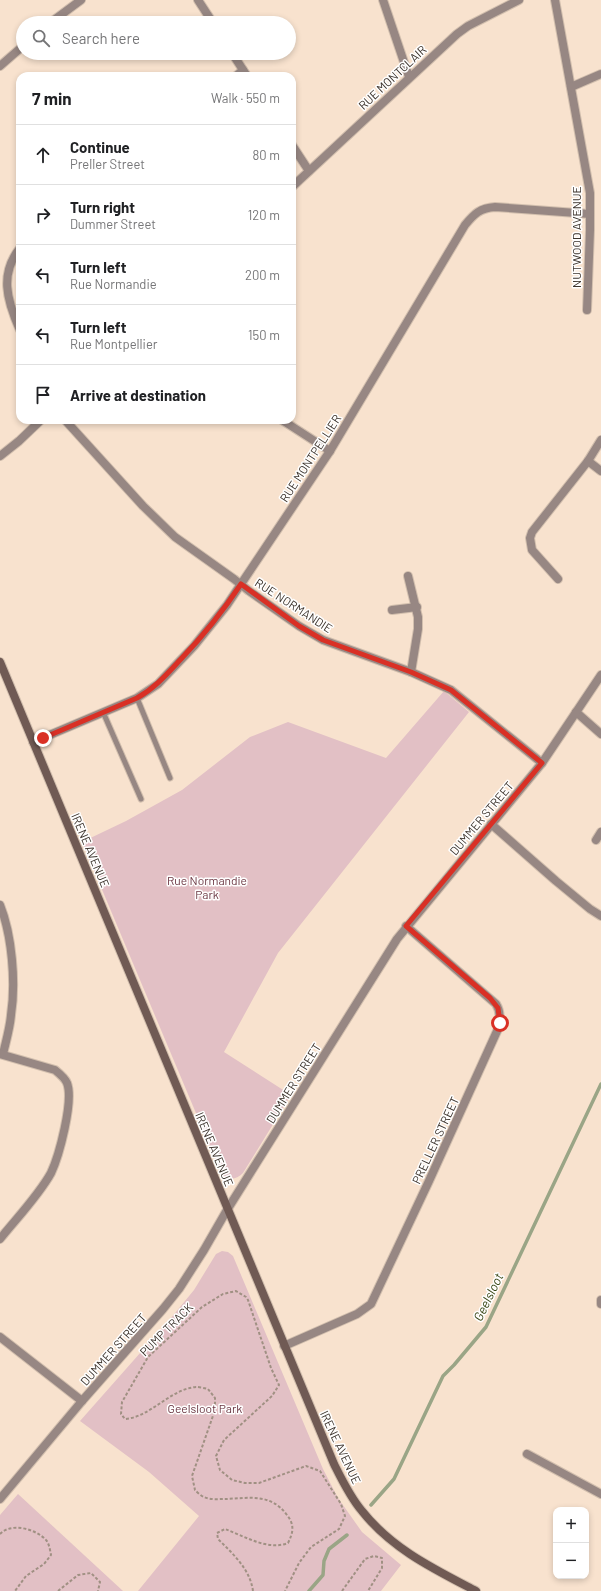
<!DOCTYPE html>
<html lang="en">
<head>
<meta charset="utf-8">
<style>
	:root { --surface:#fff; --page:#f2f2f2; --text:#202124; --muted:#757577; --line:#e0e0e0 }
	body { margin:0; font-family:Barlow,sans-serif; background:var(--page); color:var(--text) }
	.controls { position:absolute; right:12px; bottom:12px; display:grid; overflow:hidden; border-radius:8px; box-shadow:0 2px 6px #0003 }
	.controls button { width:36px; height:36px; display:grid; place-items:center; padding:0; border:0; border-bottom:1px solid var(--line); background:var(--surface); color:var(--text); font:20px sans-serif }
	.stop { position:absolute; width:12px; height:12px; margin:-9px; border:3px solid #d93025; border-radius:50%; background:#fff }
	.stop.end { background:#d93025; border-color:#fff; box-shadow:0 1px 4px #0008 }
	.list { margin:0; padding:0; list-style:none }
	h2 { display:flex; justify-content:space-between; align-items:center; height:52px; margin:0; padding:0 16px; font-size:17px }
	h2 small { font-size:13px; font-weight:400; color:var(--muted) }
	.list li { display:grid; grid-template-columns:26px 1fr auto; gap:12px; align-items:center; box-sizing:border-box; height:60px; padding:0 16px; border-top:1px solid var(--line) }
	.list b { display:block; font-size:15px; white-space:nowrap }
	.list p { margin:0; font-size:13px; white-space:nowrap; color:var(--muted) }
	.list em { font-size:13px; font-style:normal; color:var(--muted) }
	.icon { flex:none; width:22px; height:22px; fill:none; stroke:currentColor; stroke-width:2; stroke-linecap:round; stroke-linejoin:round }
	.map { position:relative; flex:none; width:601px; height:1591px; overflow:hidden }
	.search { position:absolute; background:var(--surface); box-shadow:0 2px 6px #0003; left:16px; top:16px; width:280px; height:44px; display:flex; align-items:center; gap:10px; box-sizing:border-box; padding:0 14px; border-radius:22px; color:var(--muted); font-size:15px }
	.panel { position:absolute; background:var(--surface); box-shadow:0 2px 6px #0003; left:16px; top:72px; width:280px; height:352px; border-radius:12px }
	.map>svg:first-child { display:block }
	.green { fill:#e2c0c5 }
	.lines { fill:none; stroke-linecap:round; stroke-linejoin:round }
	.stream { stroke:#9aa586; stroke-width:3.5 }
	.lane-casing { stroke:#d2bfae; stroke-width:7 }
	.street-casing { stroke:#d2bfae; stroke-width:10 }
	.secondary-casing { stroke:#d2bfae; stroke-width:10 }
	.path { stroke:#a09083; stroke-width:2; stroke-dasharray:3 2; stroke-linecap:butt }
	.lane { stroke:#978783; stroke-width:5 }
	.street { stroke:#978783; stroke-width:8 }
	.secondary { stroke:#705a54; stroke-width:8 }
	.route { stroke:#d93025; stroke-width:5 }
	.labels { text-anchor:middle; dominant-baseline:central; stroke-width:3; stroke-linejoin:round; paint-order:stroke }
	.street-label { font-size:12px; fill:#3c332c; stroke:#fff }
	.park-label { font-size:12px; fill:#6a3642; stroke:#fff }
	.water-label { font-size:13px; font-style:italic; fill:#394715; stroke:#fff }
</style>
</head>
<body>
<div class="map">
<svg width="601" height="1591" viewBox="0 0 601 1591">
	<rect width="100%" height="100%" fill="#f8e2ce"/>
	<g class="green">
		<path d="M 444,691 L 469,712 L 278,953 L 224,1052 L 291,1095 L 243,1173 C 236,1180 229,1180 222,1175 L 82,842 L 126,821 L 182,790 L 250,737 L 288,722 L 386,758 Z"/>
		<polygon points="222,1251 228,1252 233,1256 323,1469 338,1498 362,1532 401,1565 381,1591 138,1591 199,1516 149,1472 80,1421 171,1318 194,1290 216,1254"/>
		<polygon points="18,1494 123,1591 0,1591 0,1515"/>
	</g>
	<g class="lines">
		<g class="stream">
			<polyline points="371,1505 394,1479 443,1376 454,1365 486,1327 601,1084"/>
			<polyline points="309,1591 323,1575 324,1561 329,1549 347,1535"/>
		</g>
		<defs>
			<g id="lane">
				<polyline points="137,698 170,778"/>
				<polyline points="103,712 141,799"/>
			</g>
			<g id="street">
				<polyline points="198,0 213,23"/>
				<polyline points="383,0 409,77"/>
				<polyline points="555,0 590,193 590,230 587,310"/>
				<polyline points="50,23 81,0"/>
				<polyline points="232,53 247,76"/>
				<polyline points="0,66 23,46"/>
				<polyline points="236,76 243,70"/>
				<polyline points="571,87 601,74"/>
				<polyline points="292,145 309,171"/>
				<polyline points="292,187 457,34 468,26 519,0"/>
				<path d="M 20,248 C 0,273 6,299 20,330"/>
				<polyline points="65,420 143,506 175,537 234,579 249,591 299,626 323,640 411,672 451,690 542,763"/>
				<polyline points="282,420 330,451"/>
				<polyline points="0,456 19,441 41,420"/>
				<polyline points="588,461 601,471"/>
				<polyline points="408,576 418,617 418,629 411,672"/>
				<polyline points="558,579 532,550 530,538 532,532 588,461 601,440"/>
				<polyline points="392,610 417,607"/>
				<polyline points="576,712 601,734"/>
				<path d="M 33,742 L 137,698 L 158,684 L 194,646 L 227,605 L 330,451 L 465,225 C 474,214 480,208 495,207 L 590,214"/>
				<polyline points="491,824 556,881 590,909 601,916"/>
				<polyline points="596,840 601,832"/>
				<path d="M 0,905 C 12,935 16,982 11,1015 C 10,1028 6,1041 3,1054"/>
				<path d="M 0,1054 L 55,1070 C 60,1074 65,1078 67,1083 C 74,1101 59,1156 51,1173 C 39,1195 16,1219 0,1239"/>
				<polyline points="601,1300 601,1304"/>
				<polyline points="0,1337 82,1401"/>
				<path d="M 284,1346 L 357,1314 L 371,1304 L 429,1181 L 498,1029 C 500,1020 501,1012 496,1004 L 406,926"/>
				<polyline points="527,1454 601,1494"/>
				<polyline points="0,1499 82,1401 163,1309 179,1289 204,1250 227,1210 397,939 542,763 601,675"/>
			</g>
			<path id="secondary" d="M 0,662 L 334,1464 C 342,1480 350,1497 362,1511 C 392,1549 434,1569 476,1591"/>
		</defs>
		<use href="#lane" class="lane-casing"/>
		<use href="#street" class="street-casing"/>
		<use href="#secondary" class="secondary-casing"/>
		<g class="path">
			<path d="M 0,1534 C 11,1522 36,1529 46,1540 C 49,1543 50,1550 51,1555 L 44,1564 L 26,1576 L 15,1591"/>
			<polyline points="58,1591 78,1575 91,1573 100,1582 98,1591"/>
			<path d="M 253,1591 C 250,1569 233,1554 218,1539 L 217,1533 L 225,1529 C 244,1536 268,1551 288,1543 C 293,1533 295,1525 287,1515 C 271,1493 249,1498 226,1499 C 219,1499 210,1500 204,1497 C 201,1496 197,1492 195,1490 L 192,1476 L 215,1410 L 215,1398 L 208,1389 C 204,1388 199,1387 196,1387 C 170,1389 151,1417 125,1419 L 121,1414 L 122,1402 L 148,1357 L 202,1307 L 223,1294 L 236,1291 L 246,1297 L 248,1300 L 271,1368 L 279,1385 L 272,1396 L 224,1440 L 216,1456 L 220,1470 L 232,1480 L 245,1483 L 259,1483 L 306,1466 L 320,1471 L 341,1504 L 345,1516 L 339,1529 L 311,1547 L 299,1563 L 285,1591"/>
			<polyline points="342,1591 365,1559 374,1556 382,1558 382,1568 368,1591"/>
		</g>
		<use href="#lane" class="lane"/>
		<use href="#street" class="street"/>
		<use href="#secondary" class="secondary"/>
	</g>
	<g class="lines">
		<path class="route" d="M 43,738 L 137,698 C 155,688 167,674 181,659 C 203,636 223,611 241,584 L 299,626 L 323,640 L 411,672 L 451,690 L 542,763 L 406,926 L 490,998 L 498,1008 L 500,1023"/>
	</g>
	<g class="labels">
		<g class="street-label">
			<text transform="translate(392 77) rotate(-43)">RUE MONTCLAIR</text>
			<text transform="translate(576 237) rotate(-90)">NUTWOOD AVENUE</text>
			<text transform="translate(310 458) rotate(-57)">RUE MONTPELLIER</text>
			<text transform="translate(294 605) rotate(33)">RUE NORMANDIE</text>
			<text transform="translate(481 818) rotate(-50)">DUMMER STREET</text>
			<text transform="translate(91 850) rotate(67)">IRENE AVENUE</text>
			<text transform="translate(293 1083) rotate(-58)">DUMMER STREET</text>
			<text transform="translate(435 1140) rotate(-65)">PRELLER STREET</text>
			<text transform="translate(215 1149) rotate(67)">IRENE AVENUE</text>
			<text transform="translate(166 1329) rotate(-45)">PUMP TRACK</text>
			<text transform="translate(113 1349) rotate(-48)">DUMMER STREET</text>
			<text transform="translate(341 1447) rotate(65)">IRENE AVENUE</text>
		</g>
		<g class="park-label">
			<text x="207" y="880">Rue Normandie<tspan x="207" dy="14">Park</tspan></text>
			<text x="205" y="1408">Geelsloot Park</text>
		</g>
		<g class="water-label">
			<text transform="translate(488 1297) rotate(-64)">Geelsloot</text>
		</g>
	</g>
</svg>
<div class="controls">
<button>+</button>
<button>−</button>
</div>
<div class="stop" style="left:500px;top:1023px"></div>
<div class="stop end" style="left:43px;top:738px"></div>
<div class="search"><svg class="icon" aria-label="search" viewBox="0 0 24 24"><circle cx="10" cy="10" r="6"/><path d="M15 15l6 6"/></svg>Search here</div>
<section class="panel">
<h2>7 min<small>Walk · 550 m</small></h2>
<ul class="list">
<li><svg class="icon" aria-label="ahead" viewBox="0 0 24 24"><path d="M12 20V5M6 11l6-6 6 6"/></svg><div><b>Continue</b><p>Preller Street</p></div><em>80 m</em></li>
<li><svg class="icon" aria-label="right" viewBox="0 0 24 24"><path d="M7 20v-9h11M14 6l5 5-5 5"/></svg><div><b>Turn right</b><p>Dummer Street</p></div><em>120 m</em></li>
<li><svg class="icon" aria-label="left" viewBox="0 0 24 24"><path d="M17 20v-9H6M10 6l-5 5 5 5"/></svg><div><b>Turn left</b><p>Rue Normandie</p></div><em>200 m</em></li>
<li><svg class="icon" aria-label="left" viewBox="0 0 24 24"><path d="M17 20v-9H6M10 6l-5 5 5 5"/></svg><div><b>Turn left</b><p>Rue Montpellier</p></div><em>150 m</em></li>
<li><svg class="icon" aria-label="arrive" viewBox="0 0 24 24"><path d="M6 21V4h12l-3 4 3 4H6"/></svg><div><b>Arrive at destination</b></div></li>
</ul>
</section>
</div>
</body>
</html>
